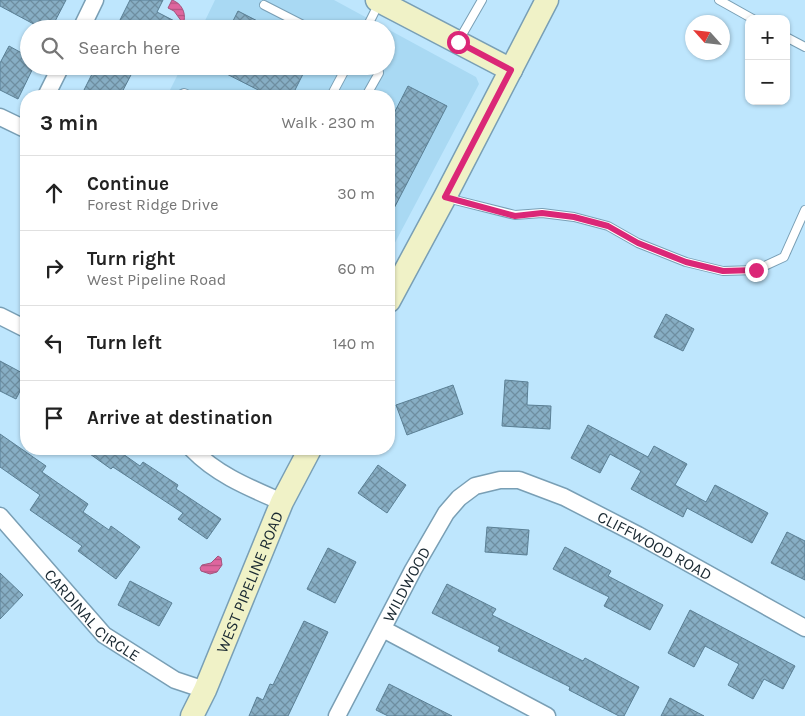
<!DOCTYPE html>
<html lang="en">
<head>
<meta charset="utf-8">
<style>
	:root { --surface:#fff; --page:#f2f2f2; --text:#222; --muted:#767676; --line:#e0e0e0 }
	body { margin:0; font-family:Karla,sans-serif; background:var(--page); color:var(--text) }
	.controls { position:absolute; right:15px; top:15px; display:grid; overflow:hidden; border-radius:10px; box-shadow:0 1px 4px #0004 }
	.controls button { width:45px; height:45px; display:grid; place-items:center; padding:0; border:0; border-bottom:1px solid var(--line); background:var(--surface); color:var(--text); font:25px sans-serif }
	.compass { position:absolute; left:685px; top:15px; width:45px; height:45px; border-radius:50%; background:var(--surface); box-shadow:0 1px 4px #0004; rotate:297deg }
	.stop { position:absolute; width:15px; height:15px; margin:-11px; border:4px solid #db2777; border-radius:50%; background:#fff }
	.stop.end { background:#db2777; border-color:#fff; box-shadow:0 1px 5px #0008 }
	.list { margin:0; padding:0; list-style:none }
	h2 { display:flex; justify-content:space-between; align-items:center; height:65px; margin:0; padding:0 20px; font-size:21px }
	h2 small { font-size:16px; font-weight:400; color:var(--muted) }
	.list li { display:grid; grid-template-columns:32px 1fr auto; gap:15px; align-items:center; box-sizing:border-box; height:75px; padding:0 20px; border-top:1px solid var(--line) }
	.list b { display:block; font-size:19px; white-space:nowrap }
	.list p { margin:0; font-size:16px; white-space:nowrap; color:var(--muted) }
	.list em { font-size:16px; font-style:normal; color:var(--muted) }
	.icon { flex:none; width:28px; height:28px; fill:none; stroke:currentColor; stroke-width:2; stroke-linecap:round; stroke-linejoin:round }
	.map { position:relative; flex:none; width:805px; height:716px; overflow:hidden }
	.search { position:absolute; background:var(--surface); box-shadow:0 1px 4px #0004; left:20px; top:20px; width:375px; height:55px; display:flex; align-items:center; gap:12px; box-sizing:border-box; padding:0 18px; border-radius:28px; color:var(--muted); font-size:19px }
	.panel { position:absolute; background:var(--surface); box-shadow:0 1px 4px #0004; left:20px; top:90px; width:375px; height:365px; border-radius:20px }
	.map>svg:first-child { display:block }
	.built { fill:#a9d9f3 }
	.water { fill:url(#water-rules); stroke:#a3537d }
	.building { fill:url(#building-cross-hatch); stroke:#5a7f94 }
	.lines { fill:none; stroke-linecap:round; stroke-linejoin:round }
	.lane-casing { stroke:#799fb5; stroke-width:10 }
	.street-casing { stroke:#799fb5; stroke-width:19 }
	.secondary-casing { stroke:#799fb5; stroke-width:25 }
	.lane { stroke:#fff; stroke-width:8 }
	.street { stroke:#fff; stroke-width:16 }
	.secondary { stroke:#f0f2c7; stroke-width:22 }
	.route { stroke:#db2777; stroke-width:6 }
	.labels { text-anchor:middle; dominant-baseline:central; stroke-width:4; stroke-linejoin:round; paint-order:stroke }
	.street-label { font-size:16px; fill:#192831; stroke:#bee6fd }
</style>
</head>
<body>
<div class="map">
<svg width="805" height="716" viewBox="0 0 805 716">
	<defs>
		<pattern id="water-rules" width="6" height="5" patternUnits="userSpaceOnUse" patternTransform="scale(1.25)"><rect width="6" height="5" fill="#de659e"/><path d="M0 2.5h6" fill="none" stroke="#b35381"/></pattern>
		<pattern id="building-cross-hatch" width="8" height="8" patternUnits="userSpaceOnUse" patternTransform="scale(1.25)"><rect width="8" height="8" fill="#87aec4"/><path d="M0 0l8 8M0 8l8-8" fill="none" stroke="#6e8ea0"/></pattern>
	</defs>
	<rect width="100%" height="100%" fill="#bee6fd"/>
	<polygon class="built" points="215,0 334,0 476,77 479,84 389,254 389,96 167,96 182,66 386,66 386,29 201,29"/>
	<g class="water">
		<path d="M 172,0 C 181,3 186,12 184,21 L 182,22 L 174,11 L 168,8 Z"/>
		<polygon points="218,556 221,558 222,565 217,572 210,574 201,571 200,568 202,565 211,563"/>
	</g>
	<g class="building">
		<polygon points="0,0 66,0 51,29 43,29 0,6"/>
		<polygon points="130,0 163,0 157,12 190,29 138,29 120,20"/>
		<polygon points="238,11 273,29 229,29"/>
		<polygon points="9,46 29,57 29,66 34,66 18,99 0,90 0,63"/>
		<polygon points="96,66 123,66 133,71 120,96 96,96 84,90"/>
		<polygon points="211,66 307,66 292,96 270,96"/>
		<polygon points="408,86 447,106 389,218 389,123"/>
		<polygon points="666,314 694,329 683,351 654,337"/>
		<polygon points="0,361 26,375 26,379 16,399 0,391"/>
		<polygon points="505,380 528,382 527,405 551,406 550,429 502,426"/>
		<polygon points="453,385 463,414 407,435 396,405"/>
		<polygon points="588,425 648,457 654,446 687,464 675,485 706,502 715,485 768,513 752,543 687,508 683,517 631,489 641,471 610,454 600,473 571,458"/>
		<polygon points="0,434 46,466 42,472 88,504 83,512 109,530 111,526 140,547 116,579 78,551 82,546 30,510 40,495 0,467"/>
		<polygon points="83,449 116,449 140,466 143,462 178,485 176,489 221,519 207,539 178,519 183,513 113,467 111,469"/>
		<polygon points="378,465 406,485 387,513 358,493"/>
		<polygon points="487,527 529,530 527,555 485,552"/>
		<polygon points="787,532 805,541 805,580 771,563"/>
		<polygon points="565,547 611,571 608,576 663,605 650,630 604,606 609,597 553,569"/>
		<polygon points="328,548 356,562 335,603 307,589"/>
		<polygon points="0,573 23,595 0,619"/>
		<polygon points="130,581 172,603 159,626 118,605"/>
		<polygon points="447,584 496,609 492,615 583,661 585,658 639,687 624,716 619,716 569,690 570,687 498,651 500,647 432,613"/>
		<polygon points="690,610 795,666 783,689 764,679 753,699 728,685 739,664 705,646 694,667 668,653"/>
		<polygon points="304,621 328,632 288,716 249,716 257,697 263,700 270,684 273,685"/>
		<polygon points="389,684 452,716 388,716 376,710"/>
		<polygon points="670,698 704,716 661,716"/>
	</g>
	<g class="lines">
		<defs>
			<g id="lane">
				<polyline points="719,0 753,19"/>
				<polyline points="264,5 311,29"/>
				<polyline points="366,29 379,3"/>
				<polyline points="786,37 805,47"/>
				<polyline points="459,40 482,0"/>
				<polyline points="178,96 184,93 191,96"/>
				<polyline points="331,96 347,66"/>
				<polyline points="366,96 379,73 378,66"/>
				<polyline points="447,198 515,215 542,213 574,217 608,226 638,243 686,262 723,271 756,270 784,257 805,210"/>
			</g>
			<g id="street">
				<polyline points="81,29 95,0"/>
				<polyline points="46,96 61,66"/>
				<polyline points="0,117 23,128 26,127"/>
				<polyline points="0,316 26,329"/>
				<path d="M 192,449 C 217,475 250,488 282,502"/>
				<path id="s1" d="M 0,516 L 104,635 L 175,680 L 205,690"/>
				<polyline points="383,629 547,716"/>
				<path id="s2" d="M 337,716 L 413,570 L 446,513 L 459,498 L 475,486 L 500,480 L 519,480 L 564,497 L 638,535 L 805,628"/>
			</g>
			<g id="secondary">
				<polyline points="377,0 511,70"/>
				<polyline points="389,301 445,197 547,0"/>
				<path id="s3" d="M 192,716 L 205,690 L 282,502 L 310,449"/>
			</g>
		</defs>
		<use href="#lane" class="lane-casing"/>
		<use href="#street" class="street-casing"/>
		<use href="#secondary" class="secondary-casing"/>
		<use href="#lane" class="lane"/>
		<use href="#street" class="street"/>
		<use href="#secondary" class="secondary"/>
	</g>
	<g class="lines">
		<polyline class="route" points="458,42 511,70 445,197 515,216 542,213 574,217 608,226 638,243 686,262 723,271 756,270"/>
	</g>
	<g class="labels">
		<g class="street-label">
			<text stroke="none"><textPath href="#s2" startOffset="466">CLIFFWOOD ROAD</textPath></text>
			<text stroke="none"><textPath href="#s3" startOffset="146">WEST PIPELINE ROAD</textPath></text>
			<text stroke="none"><textPath href="#s2" startOffset="149">WILDWOOD</textPath></text>
			<text stroke="none"><textPath href="#s1" startOffset="136">CARDINAL CIRCLE</textPath></text>
		</g>
	</g>
</svg>
<div class="controls">
<button>+</button>
<button>−</button>
</div>
<svg class="compass" viewBox="-18 -18 36 36"><path d="M0-13l5 13h-10z" fill="#e53935"/><path d="M0 13l5-13h-10z" fill="#767676"/></svg>
<div class="stop" style="left:458px;top:42px"></div>
<div class="stop end" style="left:756px;top:270px"></div>
<div class="search"><svg class="icon" aria-label="search" viewBox="0 0 24 24"><circle cx="10" cy="10" r="6"/><path d="M15 15l6 6"/></svg>Search here</div>
<section class="panel">
<h2>3 min<small>Walk · 230 m</small></h2>
<ul class="list">
<li><svg class="icon" aria-label="ahead" viewBox="0 0 24 24"><path d="M12 20V5M6 11l6-6 6 6"/></svg><div><b>Continue</b><p>Forest Ridge Drive</p></div><em>30 m</em></li>
<li><svg class="icon" aria-label="right" viewBox="0 0 24 24"><path d="M7 20v-9h11M14 6l5 5-5 5"/></svg><div><b>Turn right</b><p>West Pipeline Road</p></div><em>60 m</em></li>
<li><svg class="icon" aria-label="left" viewBox="0 0 24 24"><path d="M17 20v-9H6M10 6l-5 5 5 5"/></svg><div><b>Turn left</b></div><em>140 m</em></li>
<li><svg class="icon" aria-label="arrive" viewBox="0 0 24 24"><path d="M6 21V4h12l-3 4 3 4H6"/></svg><div><b>Arrive at destination</b></div></li>
</ul>
</section>
</div>
</body>
</html>
